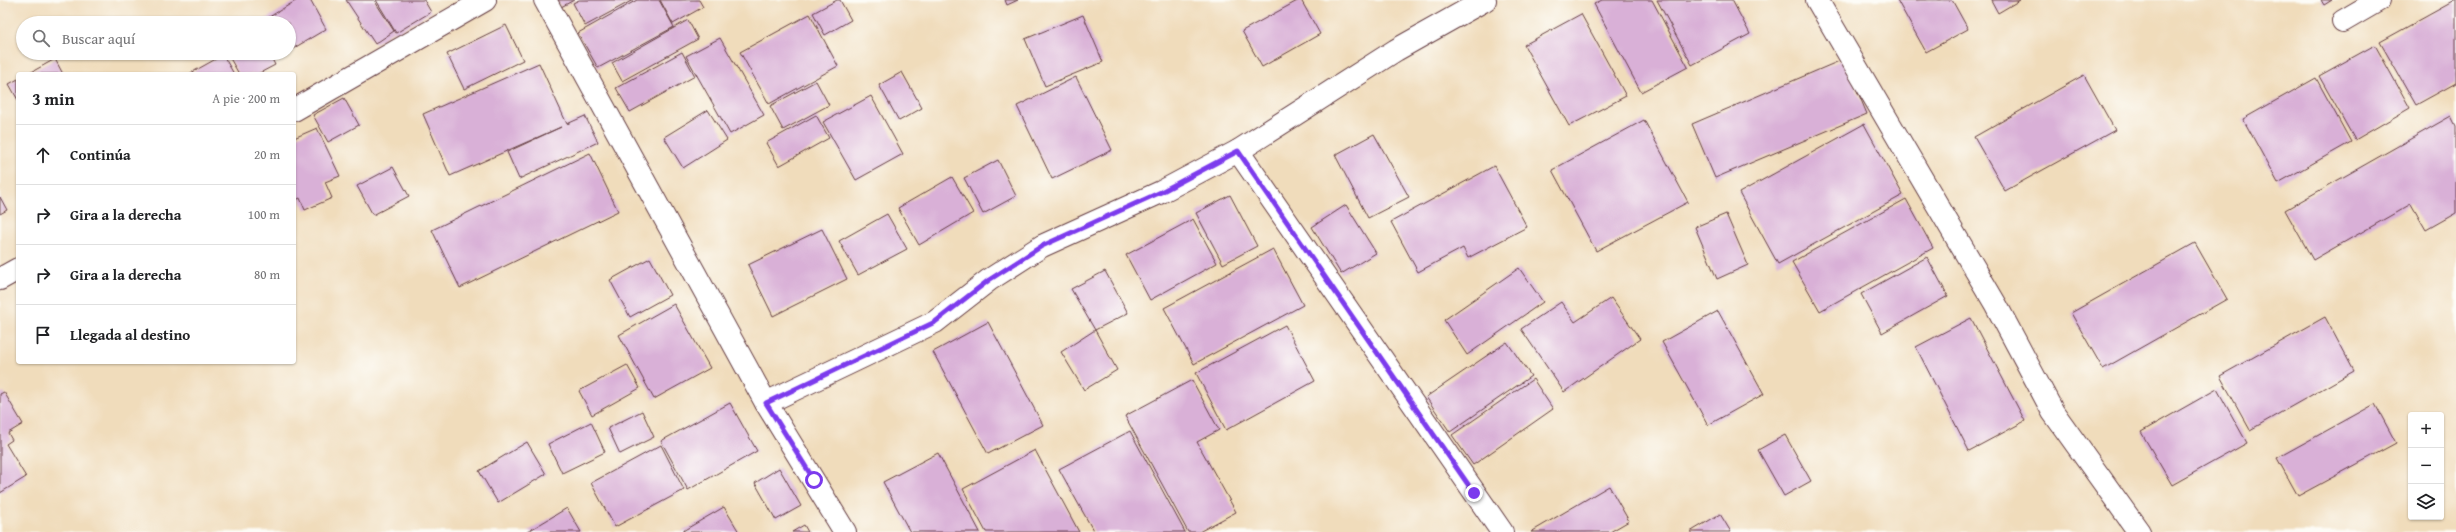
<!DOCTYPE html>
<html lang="es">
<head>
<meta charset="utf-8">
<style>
	:root { --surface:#fff; --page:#f2f2f2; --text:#202124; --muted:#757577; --line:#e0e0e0 }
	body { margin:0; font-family:"Gentium Book Plus",serif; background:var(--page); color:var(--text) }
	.controls { position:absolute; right:12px; bottom:12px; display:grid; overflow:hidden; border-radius:4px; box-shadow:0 1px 3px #0004 }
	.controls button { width:36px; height:36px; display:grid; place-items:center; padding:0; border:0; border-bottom:1px solid var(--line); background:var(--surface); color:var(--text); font:20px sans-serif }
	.stop { position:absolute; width:12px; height:12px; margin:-9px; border:3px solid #7c3aed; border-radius:50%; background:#fff }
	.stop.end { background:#7c3aed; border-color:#fff; box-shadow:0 1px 4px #0008 }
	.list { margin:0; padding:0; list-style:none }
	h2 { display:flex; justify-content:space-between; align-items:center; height:52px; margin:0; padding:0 16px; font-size:17px }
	h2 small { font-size:13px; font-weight:400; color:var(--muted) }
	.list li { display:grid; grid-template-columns:26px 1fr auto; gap:12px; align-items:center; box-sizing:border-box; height:60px; padding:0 16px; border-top:1px solid var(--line) }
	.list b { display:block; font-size:15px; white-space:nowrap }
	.list em { font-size:13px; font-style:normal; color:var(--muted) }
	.icon { flex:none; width:22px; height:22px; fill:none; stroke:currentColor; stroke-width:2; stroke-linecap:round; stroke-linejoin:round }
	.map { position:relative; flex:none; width:2456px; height:532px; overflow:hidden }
	.search { position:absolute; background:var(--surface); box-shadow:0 1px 3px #0004; left:16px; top:16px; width:280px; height:44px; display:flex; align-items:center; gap:10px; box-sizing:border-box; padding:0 14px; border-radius:22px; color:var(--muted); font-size:15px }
	.panel { position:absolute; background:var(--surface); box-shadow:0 1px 3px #0004; left:16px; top:72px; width:280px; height:292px; border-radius:4px }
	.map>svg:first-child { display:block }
	.building { fill:#d9b0d7 }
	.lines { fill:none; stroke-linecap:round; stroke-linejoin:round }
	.street-casing { stroke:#633b41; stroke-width:24 }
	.street { stroke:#fff; stroke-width:22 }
	.route { stroke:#7c3aed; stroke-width:5 }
</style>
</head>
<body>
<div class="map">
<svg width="2456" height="532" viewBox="0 0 2456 532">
	<rect width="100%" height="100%" fill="#fdfcf7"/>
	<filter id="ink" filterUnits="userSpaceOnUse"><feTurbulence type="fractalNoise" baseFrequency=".025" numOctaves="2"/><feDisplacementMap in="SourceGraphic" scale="8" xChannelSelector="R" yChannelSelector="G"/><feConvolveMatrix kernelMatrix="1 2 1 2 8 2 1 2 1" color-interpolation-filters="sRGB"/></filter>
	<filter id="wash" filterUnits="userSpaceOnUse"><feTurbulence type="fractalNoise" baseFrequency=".012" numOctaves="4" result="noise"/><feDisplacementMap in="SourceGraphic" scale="16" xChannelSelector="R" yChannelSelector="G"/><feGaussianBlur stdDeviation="0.9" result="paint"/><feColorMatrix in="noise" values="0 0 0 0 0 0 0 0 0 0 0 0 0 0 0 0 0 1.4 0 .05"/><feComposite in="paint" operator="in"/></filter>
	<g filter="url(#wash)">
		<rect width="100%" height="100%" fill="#f0dcbb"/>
		<g id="blocks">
			<g class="building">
				<polygon points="297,0 310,0 326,29 289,51 289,23 261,22"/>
				<polygon points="346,0 374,0 394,31 375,44"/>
				<polygon points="376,0 424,0 431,12 396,33"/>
				<polygon points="557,0 574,0 561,7"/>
				<polygon points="579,0 633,0 585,26 573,3"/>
				<polygon points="637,0 659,0 674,27 598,68 578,33"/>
				<polygon points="660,0 699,0 703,7 673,24"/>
				<polygon points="837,0 840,0 851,20 825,35 813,13"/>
				<polygon points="1005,0 1018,0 1007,5"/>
				<polygon points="1299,0 1301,0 1320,34 1262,67 1242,31"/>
				<polygon points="1602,0 1652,0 1688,67 1641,92 1594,4"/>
				<polygon points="1657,0 1732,0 1750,34 1692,65"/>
				<polygon points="1897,0 1952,0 1968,29 1926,52"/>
				<polygon points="1991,0 2020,0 1998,13"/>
				<polygon points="2321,0 2332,0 2324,5"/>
				<polygon points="2456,0 2456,83 2416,105 2380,42"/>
				<polygon points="810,14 838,66 769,104 740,52"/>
				<polygon points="1581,14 1626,96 1569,126 1524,45"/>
				<polygon points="1083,15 1103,62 1045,86 1025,39"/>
				<polygon points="688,20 698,39 622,81 612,63"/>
				<polygon points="506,25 523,60 464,89 447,54"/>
				<polygon points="720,38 764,115 730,134 686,56"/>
				<polygon points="2375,45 2410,108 2355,140 2319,76"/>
				<polygon points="682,52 695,76 630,112 616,88"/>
				<polygon points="227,53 269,53 275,65 258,74 239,74"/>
				<polygon points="223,55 234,74 189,74"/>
				<polygon points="55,59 63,74 28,74"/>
				<polygon points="1844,59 1867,114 1715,178 1692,124"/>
				<polygon points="539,63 567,124 585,116 598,142 519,179 507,152 561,127 450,176 423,114"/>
				<polygon points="902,72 922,108 899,121 879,85"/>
				<polygon points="2084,75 2115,130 2005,191 1974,137"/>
				<polygon points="1076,77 1112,150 1052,179 1017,106"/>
				<polygon points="2316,78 2351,142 2278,183 2243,119"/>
				<polygon points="18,79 18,100 9,84"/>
				<polygon points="816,81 829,105 783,130 770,106"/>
				<polygon points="871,96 903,154 856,180 823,122"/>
				<polygon points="344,98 359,125 328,142 313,115"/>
				<polygon points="708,110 727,140 683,168 664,137"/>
				<polygon points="816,115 829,138 779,166 766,143"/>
				<polygon points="2451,116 2456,126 2456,213 2426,230 2411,204 2313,260 2285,210"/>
				<polygon points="1644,120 1688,202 1596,251 1552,170"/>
				<polygon points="1864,124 1903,195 1778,264 1739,193"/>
				<polygon points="317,128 340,176 325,182 332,198 305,210 300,198 294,201 294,138"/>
				<polygon points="1374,134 1409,197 1368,218 1335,155"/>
				<polygon points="590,153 618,211 460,288 432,230"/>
				<polygon points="998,160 1016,196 983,214 964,178"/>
				<polygon points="1494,166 1527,227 1468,258 1463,248 1418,272 1391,222"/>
				<polygon points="393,167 409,196 373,215 357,186"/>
				<polygon points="952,177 973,213 919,245 898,208"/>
				<polygon points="1230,195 1257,246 1223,264 1196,213"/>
				<polygon points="0,197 7,210 0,214"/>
				<polygon points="1906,199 1933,248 1820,311 1792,262"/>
				<polygon points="1346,205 1376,253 1341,274 1312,227"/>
				<polygon points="887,214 907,249 858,275 839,241"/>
				<polygon points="1726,214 1748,265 1717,279 1695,227"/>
				<polygon points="1193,219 1217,263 1150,300 1126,255"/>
				<polygon points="822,229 847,279 773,316 748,265"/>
				<polygon points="2195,243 2227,299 2103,369 2071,313"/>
				<polygon points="1273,249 1303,305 1194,364 1164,308"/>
				<polygon points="1927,257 1948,296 1882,333 1861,294"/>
				<polygon points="650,258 670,295 630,317 610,280"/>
				<polygon points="1519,268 1543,302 1467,355 1444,320"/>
				<polygon points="1105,271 1128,313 1095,330 1071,289"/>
				<polygon points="1611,298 1640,339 1564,392 1521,329 1561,302 1575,322"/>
				<polygon points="674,304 710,368 654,399 619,335"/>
				<polygon points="1718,311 1764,394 1708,425 1662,342"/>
				<polygon points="2325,317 2354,371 2250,430 2220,376"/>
				<polygon points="1971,318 2025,421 1969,451 1916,347"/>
				<polygon points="988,322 1043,425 988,454 933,352"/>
				<polygon points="1285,325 1315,381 1226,430 1196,373"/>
				<polygon points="1095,330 1117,370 1084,390 1061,352"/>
				<polygon points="1507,342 1531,376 1450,432 1426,397"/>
				<polygon points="627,365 640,388 592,415 579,391"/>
				<polygon points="1533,379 1553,409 1473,465 1452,435"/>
				<polygon points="1192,380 1219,430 1197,442 1236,512 1199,532 1188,532 1125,416"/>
				<polygon points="2217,389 2247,443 2172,485 2141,432"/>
				<polygon points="4,392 23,424 8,433 12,440 6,444 26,477 0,493 0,394"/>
				<polygon points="730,403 757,451 688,490 661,441"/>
				<polygon points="2375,404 2396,443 2298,496 2277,458"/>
				<polygon points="642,411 654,437 620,454 608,428"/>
				<polygon points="591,422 605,452 562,473 548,444"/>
				<polygon points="1130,431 1185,532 1094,532 1059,469"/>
				<polygon points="1785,435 1811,481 1784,496 1758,450"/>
				<polygon points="527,442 546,474 498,503 479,471"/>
				<polygon points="661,445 684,490 615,527 591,483"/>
				<polygon points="1035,450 1079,532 986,532 963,489"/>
				<polygon points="938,453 980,532 910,532 883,482"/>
				<polygon points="779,468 801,506 776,520 755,483"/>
				<polygon points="1609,486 1629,521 1610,532 1531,532"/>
				<polygon points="724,507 739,532 681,532"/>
				<polygon points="567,508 581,532 527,532"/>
				<polygon points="1720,514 1731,532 1690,532"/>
				<polygon points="804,525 808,532 792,532"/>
			</g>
		</g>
	</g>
	<g filter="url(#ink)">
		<use href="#blocks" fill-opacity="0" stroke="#633b41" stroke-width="1"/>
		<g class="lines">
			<defs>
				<g id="street">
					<polyline points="545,0 766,403 845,532"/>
					<polyline points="1817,0 1996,305 2053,412 2139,532"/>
					<polyline points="2343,21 2379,0"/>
					<polyline points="294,110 485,0"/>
					<polyline points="1238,151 1502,532"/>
					<polyline points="0,279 18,269"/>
					<polyline points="766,403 935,322 989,280 1042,246 1161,192 1238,151 1396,50 1485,0"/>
				</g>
			</defs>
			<use href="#street" class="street-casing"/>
			<use href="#street" class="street"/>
		</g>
	</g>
	<g class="lines" filter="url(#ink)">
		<polyline class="route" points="814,480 766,403 935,322 989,280 1042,246 1161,192 1238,151 1474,493"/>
	</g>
</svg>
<div class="controls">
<button>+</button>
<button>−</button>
<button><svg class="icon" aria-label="layers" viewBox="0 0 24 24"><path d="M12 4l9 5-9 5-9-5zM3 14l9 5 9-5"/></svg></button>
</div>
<div class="stop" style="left:814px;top:480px"></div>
<div class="stop end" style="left:1474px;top:493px"></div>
<div class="search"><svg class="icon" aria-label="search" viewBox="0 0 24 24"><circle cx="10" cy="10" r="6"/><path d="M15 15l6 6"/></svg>Buscar aquí</div>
<section class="panel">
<h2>3 min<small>A pie · 200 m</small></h2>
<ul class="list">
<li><svg class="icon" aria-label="ahead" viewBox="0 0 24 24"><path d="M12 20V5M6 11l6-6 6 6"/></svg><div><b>Continúa</b></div><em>20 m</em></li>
<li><svg class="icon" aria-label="right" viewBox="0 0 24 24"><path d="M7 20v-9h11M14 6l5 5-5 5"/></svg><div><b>Gira a la derecha</b></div><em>100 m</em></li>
<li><svg class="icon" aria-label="right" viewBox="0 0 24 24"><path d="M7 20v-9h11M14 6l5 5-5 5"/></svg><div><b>Gira a la derecha</b></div><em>80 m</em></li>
<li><svg class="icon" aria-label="arrive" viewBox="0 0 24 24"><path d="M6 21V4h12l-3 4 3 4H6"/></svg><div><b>Llegada al destino</b></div></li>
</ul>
</section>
</div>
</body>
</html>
